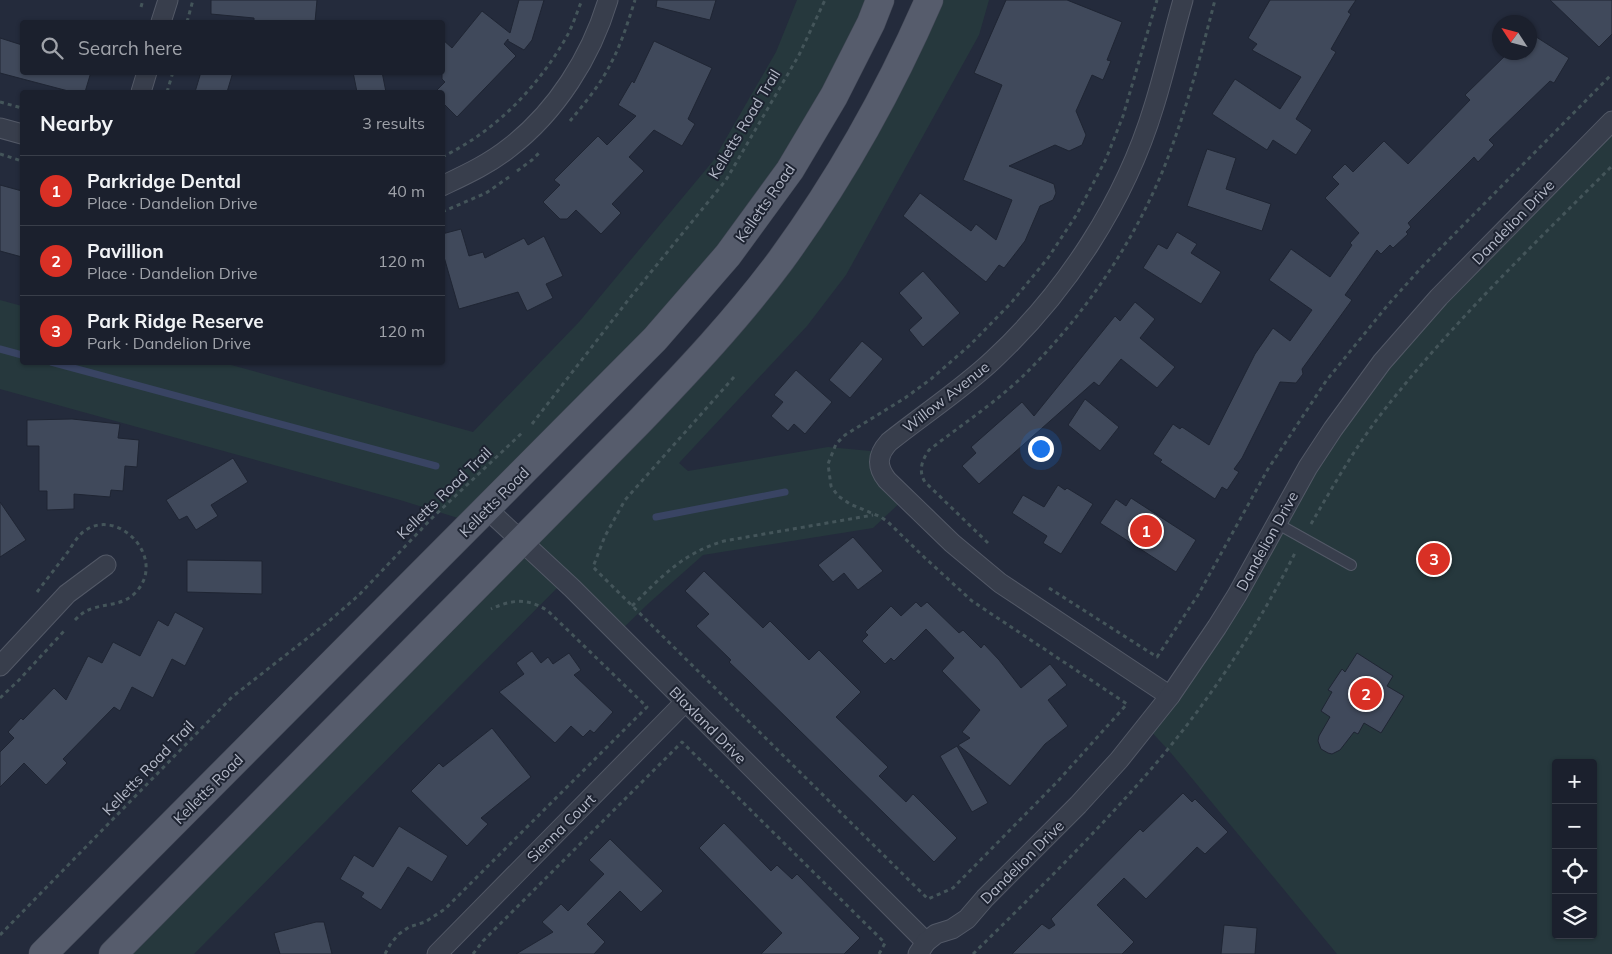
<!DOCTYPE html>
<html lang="en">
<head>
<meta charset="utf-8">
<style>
	:root { --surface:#1b202d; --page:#282d39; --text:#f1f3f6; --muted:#a0a3aa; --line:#393e49; --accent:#d93025 }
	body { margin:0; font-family:Mulish,sans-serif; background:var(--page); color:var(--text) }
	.controls { position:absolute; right:15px; bottom:15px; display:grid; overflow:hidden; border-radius:5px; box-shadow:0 1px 4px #0004 }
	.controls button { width:45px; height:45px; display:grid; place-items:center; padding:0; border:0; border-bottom:1px solid var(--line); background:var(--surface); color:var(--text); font:25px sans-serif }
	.compass { position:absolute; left:1492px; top:15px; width:45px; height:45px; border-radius:50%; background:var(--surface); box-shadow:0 1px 4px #0004; rotate:306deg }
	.you { position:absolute; left:1040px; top:448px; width:18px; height:18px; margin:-12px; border:4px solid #fff; border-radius:50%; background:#1a73e8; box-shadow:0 0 0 8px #1a73e833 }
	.badge { display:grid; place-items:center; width:32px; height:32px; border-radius:50%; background:var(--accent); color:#fff; font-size:16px; font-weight:700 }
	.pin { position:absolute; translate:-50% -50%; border:2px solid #fff; box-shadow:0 1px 5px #0006 }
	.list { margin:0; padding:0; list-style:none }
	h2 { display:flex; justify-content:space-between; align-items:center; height:65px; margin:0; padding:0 20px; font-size:21px }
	h2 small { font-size:16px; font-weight:400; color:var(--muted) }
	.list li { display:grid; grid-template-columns:32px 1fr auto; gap:15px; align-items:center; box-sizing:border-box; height:70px; padding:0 20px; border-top:1px solid var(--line) }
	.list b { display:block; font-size:19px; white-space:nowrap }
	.list p { margin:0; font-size:16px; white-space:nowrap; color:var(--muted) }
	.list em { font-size:16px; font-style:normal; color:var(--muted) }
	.icon { flex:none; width:28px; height:28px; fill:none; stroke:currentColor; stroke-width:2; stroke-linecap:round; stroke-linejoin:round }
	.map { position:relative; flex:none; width:1612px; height:954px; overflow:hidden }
	.search { position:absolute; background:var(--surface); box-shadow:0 1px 4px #0004; left:20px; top:20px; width:425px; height:55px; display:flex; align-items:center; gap:12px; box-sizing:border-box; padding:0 18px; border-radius:5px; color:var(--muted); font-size:19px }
	.panel { position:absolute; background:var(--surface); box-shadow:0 1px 4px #0004; left:20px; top:90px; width:425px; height:275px; border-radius:5px }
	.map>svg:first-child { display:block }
	.green { fill:#26383d; fill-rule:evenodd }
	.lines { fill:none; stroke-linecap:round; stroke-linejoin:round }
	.stream { stroke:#394463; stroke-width:7 }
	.building { fill:#40495b; stroke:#1f2533 }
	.service-casing { stroke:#535967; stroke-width:12 }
	.minor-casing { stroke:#535967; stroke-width:21 }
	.primary-casing { stroke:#414755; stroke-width:29 }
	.path { stroke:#44555a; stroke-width:3; stroke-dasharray:4 4; stroke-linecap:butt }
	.service { stroke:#383e4c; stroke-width:10 }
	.minor { stroke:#383e4c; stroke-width:19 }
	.primary { stroke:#565c6c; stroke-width:28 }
	.labels { text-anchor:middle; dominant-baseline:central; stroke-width:4; stroke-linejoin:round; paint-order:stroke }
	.street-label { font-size:15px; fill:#b4b9c8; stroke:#1d2331 }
</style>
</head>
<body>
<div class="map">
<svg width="1612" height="954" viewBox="0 0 1612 954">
	<rect width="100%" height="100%" fill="#242b3c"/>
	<g class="green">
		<polygon points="797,0 880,0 790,170 474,523 400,500 0,389 0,300 22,306 22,362 224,363 473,432 579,322 713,161 776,52"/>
		<polygon points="929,0 989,0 979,35 846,275 807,326 679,463 688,471 828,447 881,452 905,498 873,528 703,555 649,603 617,634 564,581 194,954 113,954 780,261"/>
		<path d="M 1612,123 L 1612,954 L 1337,954 L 1171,753 L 1146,726 L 1359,392 ZM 1556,763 L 1593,763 L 1593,935 L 1556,935 Z"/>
	</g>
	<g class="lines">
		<g class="stream">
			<polyline points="0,349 22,355"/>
			<polyline points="51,362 436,466"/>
			<polyline points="656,517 785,492"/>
		</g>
	</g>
	<g class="building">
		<polygon points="211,0 317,0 315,22 254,22 254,18 211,14"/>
		<polygon points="519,0 544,0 532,40 524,50 508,41 508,39 504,44 516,56 457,117 442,102 442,92 435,92 445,82 442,79 442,39 452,48 482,11 510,33"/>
		<polygon points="657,0 716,0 710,20 656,7"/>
		<polygon points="1006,0 1067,0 1122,22 1107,60 1111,61 1103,80 1092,75 1076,111 1086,135 1082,145 1069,151 1055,145 1009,166 1054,184 1056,193 1053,200 1040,206 1025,241 1004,268 999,265 986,282 903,216 920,193 971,231 976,224 996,240 1012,200 963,180 1002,85 974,73"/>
		<polygon points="1270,0 1356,0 1348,12 1351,14 1331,49 1336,52 1296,119 1312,130 1296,155 1273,140 1267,150 1212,114 1235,79 1280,109 1301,77 1252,50 1257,44 1248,38"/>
		<polygon points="1550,0 1612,0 1612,34 1599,47"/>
		<polygon points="1530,33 1569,58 1554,83 1550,81 1489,140 1494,145 1478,162 1474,157 1408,223 1411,227 1406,232 1408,234 1393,248 1390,245 1381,254 1377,250 1345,295 1352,300 1302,369 1303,374 1296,383 1280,382 1242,458 1234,469 1239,472 1227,490 1222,487 1215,499 1160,462 1162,460 1153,454 1173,424 1180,429 1182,427 1209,445 1255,354 1273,328 1290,341 1312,310 1269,280 1291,249 1330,277 1352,245 1350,243 1359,233 1325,198 1339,184 1332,177 1345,164 1353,172 1384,141 1408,164 1470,100 1465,95 1509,52 1530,52"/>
		<polygon points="0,38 22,45 22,72 91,72 85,92 72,92 0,73"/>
		<polygon points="654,41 712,68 688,119 695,124 682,146 654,130 629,157 644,171 612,204 621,213 601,234 576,210 567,219 560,219 543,202 560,185 554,180 598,136 607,145 636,116 618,105 632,81 634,83"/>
		<polygon points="201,72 233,72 227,92 195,92"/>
		<polygon points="353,72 382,72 386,92 357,92"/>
		<polygon points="1207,149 1236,158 1226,189 1271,204 1262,231 1187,206"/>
		<polygon points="0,185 22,191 22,257 0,251"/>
		<polygon points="461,229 469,256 483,252 485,258 524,238 528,245 544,236 563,276 546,284 553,298 527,311 518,292 459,309 442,250 442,234"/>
		<polygon points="1177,232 1197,244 1191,253 1221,272 1201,304 1143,268 1158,244 1167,249"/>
		<polygon points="923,271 960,313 923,347 909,330 922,318 899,293"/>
		<polygon points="1135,302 1155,319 1140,338 1175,367 1157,388 1121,359 1099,386 1094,382 979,484 962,466 976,453 971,447 1022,402 1034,416 1115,316 1120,321"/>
		<polygon points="862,341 883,359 850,398 829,380"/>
		<polygon points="796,370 832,402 805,434 794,424 788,431 771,416 783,402 774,395"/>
		<polygon points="1085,399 1119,427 1100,451 1068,425"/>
		<polygon points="72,419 120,424 118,438 139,440 137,467 125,466 123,491 111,490 110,497 74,494 74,509 47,510 47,491 39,491 39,446 27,446 27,420"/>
		<polygon points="233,458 248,482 211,505 218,516 196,530 187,516 179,520 166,500"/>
		<polygon points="1058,485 1065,490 1067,488 1093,504 1061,554 1043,543 1047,536 1012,513 1023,495 1044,507"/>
		<polygon points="1131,498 1196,540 1176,572 1100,523 1116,499 1126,506"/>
		<polygon points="0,502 26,540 0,557"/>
		<polygon points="853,537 883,571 858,590 844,573 833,582 818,565"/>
		<polygon points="187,560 262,561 262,594 187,592"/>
		<polygon points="704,571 763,628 770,621 809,660 819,650 861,692 836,717 888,767 879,776 906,802 913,794 957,838 934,862 750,682 729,662 731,660 696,626 709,614 685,591"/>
		<polygon points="916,602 921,607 927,602 959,633 963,630 981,648 984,644 999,660 1021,688 1050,664 1067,685 1048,700 1068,726 1045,744 1010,786 958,745 970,738 962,732 980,710 942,671 954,658 926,629 894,661 891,658 885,664 862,641 868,635 865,632 891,606 901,616"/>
		<polygon points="175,612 204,628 185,666 172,659 153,698 132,687 120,711 114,707 63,759 67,763 46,785 24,763 0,787 0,752 14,738 8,732 21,718 23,720 54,688 66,700 88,656 102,663 113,642 140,656 158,620 168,626"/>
		<polygon points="532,651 541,663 548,657 553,664 569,653 581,670 574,675 613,712 594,733 590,730 583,737 571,726 555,743 499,692 524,674 516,663"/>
		<polygon points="1357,653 1393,676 1387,686 1404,696 1381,733 1364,723 1358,734 1354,732 1340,750 1332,754 1328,753 1321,749 1318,741 1319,736 1330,717 1321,711 1332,692 1328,690 1342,669 1345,672"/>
		<polygon points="492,728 531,777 481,818 488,824 467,846 411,791 439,763 443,767"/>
		<polygon points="957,746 988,803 972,812 940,756"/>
		<polygon points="1183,793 1192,802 1195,799 1228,832 1205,854 1197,847 1146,899 1124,878 1097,905 1134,942 1122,954 1012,954 1042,924 1049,929 1055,925 1051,919 1140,829 1143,832"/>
		<polygon points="724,823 771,871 777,865 792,879 797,874 860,938 844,954 761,954 782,933 699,848"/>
		<polygon points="399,826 448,856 432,882 408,867 381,910 361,897 364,893 340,879 354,855 373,867"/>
		<polygon points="610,839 663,891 641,912 620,891 587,924 605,942 594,954 516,954 553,932 542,922 561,904 568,911 604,874 589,860"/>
		<polygon points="316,922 324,922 332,954 280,954 274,933"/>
		<polygon points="1224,925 1257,928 1255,954 1221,954"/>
	</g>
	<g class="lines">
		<defs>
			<polyline id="service" points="1276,523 1351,565"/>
			<g id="minor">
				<polyline points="161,22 168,0"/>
				<polyline points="141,92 147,72"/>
				<polyline points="0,128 22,134"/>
				<path d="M 442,186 C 465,175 489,164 509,148 C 556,112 591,57 608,0"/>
				<polyline points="487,509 572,588 926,942"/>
				<polyline points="0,666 67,594 106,565"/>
				<path d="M 1170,696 L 1000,583 L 952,543 L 887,480 C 876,466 877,455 889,442 C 924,414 961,390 993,360 C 1066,292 1125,202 1154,106 C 1165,71 1173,35 1183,0"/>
				<polyline points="437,954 685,702"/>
				<polyline points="918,954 926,942 936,934 952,929 967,919 985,898 1078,805 1119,760 1170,696 1217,627 1237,595 1308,467 1333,429 1382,362 1439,297 1612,121"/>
			</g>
			<g id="primary">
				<polyline points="43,954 655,339 728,255 790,170 834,96 871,23 880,0"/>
				<path d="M 113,954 L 638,423 C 688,371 738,318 781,260 C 840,179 889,92 929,0"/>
			</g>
		</defs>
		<use href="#service" class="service-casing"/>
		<use href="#minor" class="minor-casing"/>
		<use href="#primary" class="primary-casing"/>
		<g class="path">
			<polyline points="141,7 143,0"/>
			<polyline points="187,22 193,0"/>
			<polyline points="167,92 173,72"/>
			<polyline points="0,102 22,108"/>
			<path d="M 570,121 C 584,104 600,85 610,65 C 621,45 628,22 635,0"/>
			<polyline points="0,154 22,161"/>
			<path d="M 442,157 C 496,131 538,87 567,36 C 573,25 577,12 582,0"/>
			<polyline points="517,171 532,160 541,151"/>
			<polyline points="442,212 486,193 512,175"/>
			<polyline points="734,377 625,500 605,536 593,567 928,899 953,888 1058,781 1127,704 972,601 924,557 888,522 881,517 850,504 838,496 831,486 828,464 836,444 845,435 905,398 931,379 970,345 1011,303 1048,258 1077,214 1106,159 1123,116 1157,0"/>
			<polyline points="532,424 629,299 726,180 799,55 825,0"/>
			<path d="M 1311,524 C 1332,488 1353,451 1378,418 C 1448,327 1531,247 1612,166"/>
			<path d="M 988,543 L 925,482 C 918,471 922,460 929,450 C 960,426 992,405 1021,378 C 1089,312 1145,227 1175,138 C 1191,93 1203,46 1215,0"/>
			<polyline points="1049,588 1157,657 1198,595 1268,469 1326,381 1387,306 1420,269 1612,74"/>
			<path d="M 37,592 C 47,579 57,566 67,553 C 72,546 77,537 83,532 C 117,505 168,558 136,592 C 124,605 110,603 94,608 C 86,610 81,614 75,620"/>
			<path d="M 632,606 C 661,577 683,553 724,541 L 873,515"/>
			<polyline points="0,698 19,680 65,630"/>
			<polyline points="0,935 232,697 328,622 359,595 431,519 524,431"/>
			<path d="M 385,954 L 391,943 L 399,934 L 409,927 L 425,922 L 445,909 L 647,707 L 548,611 C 528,598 513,599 491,609"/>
			<polyline points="473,954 483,941 682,742 885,943 879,954"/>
			<path d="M 973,954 C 1034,894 1096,833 1152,768 C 1208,703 1256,630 1295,553"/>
		</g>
		<use href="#service" class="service"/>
		<use href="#minor" class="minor"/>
		<use href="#primary" class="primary"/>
	</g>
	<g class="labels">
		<g class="street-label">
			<text transform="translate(744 124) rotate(-59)">Kelletts Road Trail</text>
			<text transform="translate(765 203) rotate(-55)">Kelletts Road</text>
			<text transform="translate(1513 222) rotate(-46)">Dandelion Drive</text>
			<text transform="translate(946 397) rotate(-38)">Willow Avenue</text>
			<text transform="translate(444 493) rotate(-44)">Kelletts Road Trail</text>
			<text transform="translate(494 502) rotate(-45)">Kelletts Road</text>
			<text transform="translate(1267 541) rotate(-61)">Dandelion Drive</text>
			<text transform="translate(708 725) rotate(45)">Blaxland Drive</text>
			<text transform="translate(148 768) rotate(-46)">Kelletts Road Trail</text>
			<text transform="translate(208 789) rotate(-45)">Kelletts Road</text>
			<text transform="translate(561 828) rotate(-45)">Sienna Court</text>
			<text transform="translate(1022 862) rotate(-45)">Dandelion Drive</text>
		</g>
	</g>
</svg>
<div class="controls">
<button>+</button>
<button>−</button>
<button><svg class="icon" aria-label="locate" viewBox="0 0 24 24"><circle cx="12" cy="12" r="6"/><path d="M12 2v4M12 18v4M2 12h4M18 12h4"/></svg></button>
<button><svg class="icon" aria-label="layers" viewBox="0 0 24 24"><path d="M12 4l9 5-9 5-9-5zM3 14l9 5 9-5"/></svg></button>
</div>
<svg class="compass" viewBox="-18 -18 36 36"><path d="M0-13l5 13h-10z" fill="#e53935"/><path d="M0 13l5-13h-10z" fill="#a0a3aa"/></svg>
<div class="you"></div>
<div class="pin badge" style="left:1146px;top:531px">1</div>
<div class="pin badge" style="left:1366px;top:694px">2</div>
<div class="pin badge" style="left:1434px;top:559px">3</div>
<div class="search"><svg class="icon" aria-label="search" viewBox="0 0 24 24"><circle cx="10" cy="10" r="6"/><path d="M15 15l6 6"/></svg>Search here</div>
<section class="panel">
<h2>Nearby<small>3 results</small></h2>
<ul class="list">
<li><span class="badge">1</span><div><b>Parkridge Dental</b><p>Place · Dandelion Drive</p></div><em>40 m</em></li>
<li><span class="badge">2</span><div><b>Pavillion</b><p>Place · Dandelion Drive</p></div><em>120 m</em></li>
<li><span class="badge">3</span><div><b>Park Ridge Reserve</b><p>Park · Dandelion Drive</p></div><em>120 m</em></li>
</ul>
</section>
</div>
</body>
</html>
